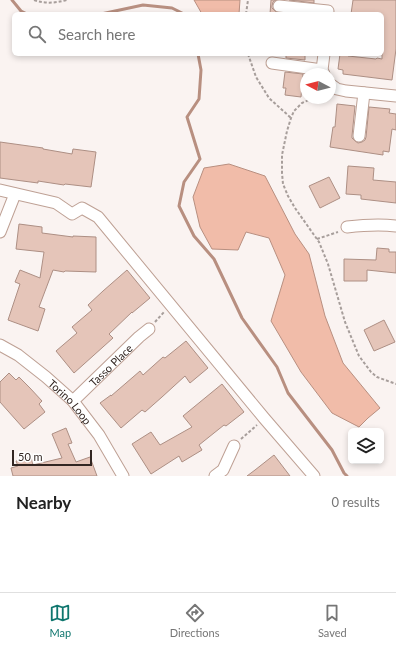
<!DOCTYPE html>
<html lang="en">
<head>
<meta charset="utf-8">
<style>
	:root { --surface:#fff; --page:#f2f2f2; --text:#222; --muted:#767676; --line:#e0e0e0; --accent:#0f766e }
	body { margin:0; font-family:Lato,sans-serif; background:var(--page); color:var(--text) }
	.controls { position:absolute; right:12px; bottom:12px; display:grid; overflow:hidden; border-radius:6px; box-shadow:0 2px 6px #0003 }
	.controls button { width:36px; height:36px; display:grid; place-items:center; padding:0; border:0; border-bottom:1px solid var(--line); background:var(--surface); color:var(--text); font:20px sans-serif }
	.compass { position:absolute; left:300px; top:68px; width:36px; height:36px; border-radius:50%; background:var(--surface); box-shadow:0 2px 6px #0003; rotate:277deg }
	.scale { position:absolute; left:12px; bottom:10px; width:80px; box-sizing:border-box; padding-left:4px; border:2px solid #322622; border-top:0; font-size:11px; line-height:14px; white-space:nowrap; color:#322622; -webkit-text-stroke:3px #fff; paint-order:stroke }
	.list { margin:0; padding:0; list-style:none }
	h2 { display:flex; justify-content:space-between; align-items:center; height:52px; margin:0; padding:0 16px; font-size:17px }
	h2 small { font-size:13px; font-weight:400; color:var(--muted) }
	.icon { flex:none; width:22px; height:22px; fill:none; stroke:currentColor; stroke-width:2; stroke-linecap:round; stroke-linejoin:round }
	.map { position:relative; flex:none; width:396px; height:476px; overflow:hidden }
	.search { position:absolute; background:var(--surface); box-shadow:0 2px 6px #0003; left:12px; right:12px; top:12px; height:44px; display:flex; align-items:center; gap:10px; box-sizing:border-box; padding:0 14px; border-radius:6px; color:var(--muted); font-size:15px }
	.sheet { height:116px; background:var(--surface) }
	nav { display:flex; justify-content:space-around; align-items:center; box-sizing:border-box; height:56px; border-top:1px solid var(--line); background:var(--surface); font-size:11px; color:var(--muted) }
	nav a { display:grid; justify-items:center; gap:2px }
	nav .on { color:var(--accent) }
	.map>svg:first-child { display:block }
	.water { fill:#f1bca9; stroke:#b88f80 }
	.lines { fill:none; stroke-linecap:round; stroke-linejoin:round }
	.stream { stroke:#b88f80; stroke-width:3 }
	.building { fill:#e5c5b9; stroke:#ad8f84 }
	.minor-casing { stroke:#bea094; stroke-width:13 }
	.path { stroke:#a79e9b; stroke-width:2; stroke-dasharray:3 2; stroke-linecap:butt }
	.minor { stroke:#fff; stroke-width:11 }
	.labels { text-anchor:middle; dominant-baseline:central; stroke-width:4; stroke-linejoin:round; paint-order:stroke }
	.street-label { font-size:11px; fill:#322622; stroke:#fff }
</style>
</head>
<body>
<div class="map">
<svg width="396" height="476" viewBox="0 0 396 476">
	<rect width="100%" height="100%" fill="#faf3f1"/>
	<g class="water">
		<polygon points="194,0 240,0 239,14 202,14"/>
		<polygon points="229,164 265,176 295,234 309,254 325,316 343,363 380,408 368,418 359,427 332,413 301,372 271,321 285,275 269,238 246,232 238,250 212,249 200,227 193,197 204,168"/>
	</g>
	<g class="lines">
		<g class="stream">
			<polyline points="12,0 21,11 27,14"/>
			<polyline points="101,14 143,5 172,8 184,14"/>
			<polyline points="198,54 201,70 199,99 187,117 200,159 184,182 179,206 194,236 214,259 242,318 277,367 288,393 332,450 344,473 347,476"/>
		</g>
	</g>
	<g class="building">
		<polygon points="271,0 276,0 273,2 272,6 272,8 275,11 278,13 288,14 270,14"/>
		<polygon points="289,0 314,0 314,3"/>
		<polygon points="353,0 396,0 396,49 392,80 343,74 343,70 338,69 340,54 348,55 348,56 376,59 377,58 382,59 382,14 351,14"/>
		<polygon points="286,54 305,54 305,60 286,58"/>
		<polygon points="285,72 303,74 301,97 285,95 286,88 283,88"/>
		<polygon points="337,104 355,106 352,136 352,138 355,141 358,143 362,142 365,140 366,137 369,107 390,109 389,113 396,114 396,130 392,129 389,152 383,151 383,155 330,147 333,127 335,127"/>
		<polygon points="0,142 43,148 43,149 72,154 73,149 96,152 91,187 65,184 64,185 38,181 38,183 0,178"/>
		<polygon points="348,166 374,168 373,180 396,182 396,203 361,199 361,195 346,194"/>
		<polygon points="329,177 340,198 320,208 309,186"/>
		<polygon points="19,224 42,227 42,233 73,237 73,236 96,237 96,272 65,271 64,272 53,270 39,307 45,309 38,331 8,320 20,284 15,282 20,270 40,278 44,252 16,249"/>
		<polygon points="377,248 389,249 389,252 396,252 396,273 367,270 367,281 344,281 344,259 376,260"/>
		<polygon points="127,270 150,298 132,313 132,312 109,334 113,338 74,373 56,351 77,333 72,327 92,310 88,305 103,291"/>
		<polygon points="384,320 395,342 374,351 364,330"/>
		<polygon points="186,341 208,368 190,383 185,376 162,397 145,412 142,410 121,428 100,403 111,395 111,396 140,371 143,375 163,357 165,358"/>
		<polygon points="9,373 16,380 19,377 30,388 42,401 39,404 45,412 24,429 0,402 0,382"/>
		<polygon points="222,384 244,412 226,426 224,425 199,445 202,450 182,462 179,456 151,474 132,444 151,432 160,445 192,427 183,416"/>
		<polygon points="66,428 72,443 68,444 76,462 90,457 97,476 13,476 11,468 18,466 16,461 31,457 33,465 62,458 52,434"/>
		<polygon points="274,455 290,476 247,476 255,470"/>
	</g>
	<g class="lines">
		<defs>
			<g id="minor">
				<polyline points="279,6 328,11"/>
				<polyline points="272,63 322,70"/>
				<polyline points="324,74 322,70 324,54"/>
				<polyline points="330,84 337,89 346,91 396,96"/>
				<polyline points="359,136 364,93"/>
				<polyline points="0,190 56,203 72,214 82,208 98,217 264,418 314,476"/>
				<path d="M 347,227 C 364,225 380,224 396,226"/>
				<polyline points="0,232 15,194"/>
				<path id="s1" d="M 0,345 L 18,355 L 46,377 L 73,401 L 99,435 L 123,476"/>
				<path id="s2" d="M 73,401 L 139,337 L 149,329"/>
				<polyline points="215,476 223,470 234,446"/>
			</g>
		</defs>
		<use href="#minor" class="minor-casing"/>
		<g class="path">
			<path d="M 34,0 C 46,4 55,3 67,0"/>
			<polyline points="246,14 248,0"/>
			<polyline points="248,54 256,77 269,98 291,118"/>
			<polyline points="313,98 302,103 294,111 291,118 287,131 282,155 282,173 283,184 288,196 295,208 319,242 328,264 345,322 359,356 371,372 377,377 396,384"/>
			<polyline points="317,239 338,232"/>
			<polyline points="155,322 164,312"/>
			<polyline points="241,439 257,425"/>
		</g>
		<use href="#minor" class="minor"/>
	</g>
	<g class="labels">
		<g class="street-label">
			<text stroke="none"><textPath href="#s2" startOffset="52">Tasso Place</textPath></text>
			<text stroke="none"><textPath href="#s1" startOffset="91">Torino Loop</textPath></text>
		</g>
	</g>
</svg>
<div class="controls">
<button><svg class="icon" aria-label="layers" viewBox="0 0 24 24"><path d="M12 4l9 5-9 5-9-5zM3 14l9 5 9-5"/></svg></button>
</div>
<svg class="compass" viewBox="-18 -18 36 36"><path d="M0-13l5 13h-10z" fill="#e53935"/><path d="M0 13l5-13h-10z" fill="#767676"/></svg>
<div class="scale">50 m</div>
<div class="search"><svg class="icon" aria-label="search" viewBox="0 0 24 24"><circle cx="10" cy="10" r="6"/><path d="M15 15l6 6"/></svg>Search here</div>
</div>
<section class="sheet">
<h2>Nearby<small>0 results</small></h2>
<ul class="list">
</ul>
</section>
<nav>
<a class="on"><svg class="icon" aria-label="map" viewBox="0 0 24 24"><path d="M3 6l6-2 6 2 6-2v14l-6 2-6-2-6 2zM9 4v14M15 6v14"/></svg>Map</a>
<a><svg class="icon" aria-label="directions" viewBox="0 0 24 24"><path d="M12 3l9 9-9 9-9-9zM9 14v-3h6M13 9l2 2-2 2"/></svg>Directions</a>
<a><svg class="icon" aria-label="saved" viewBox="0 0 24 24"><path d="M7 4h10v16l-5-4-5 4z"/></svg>Saved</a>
</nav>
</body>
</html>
